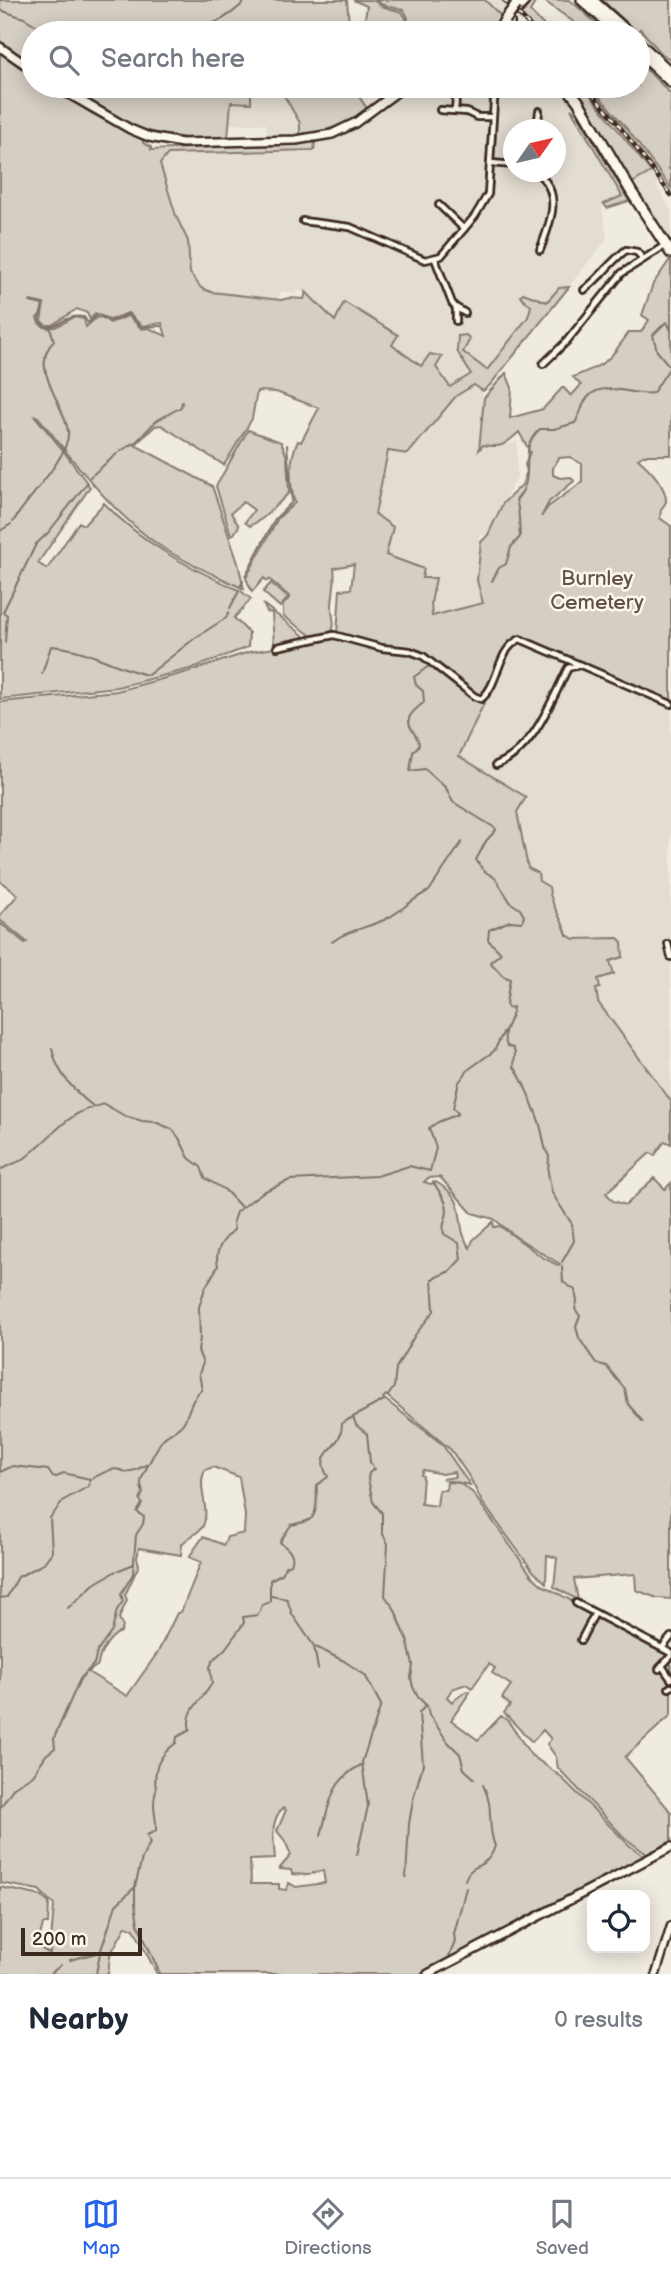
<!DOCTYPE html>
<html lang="en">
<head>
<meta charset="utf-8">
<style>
	:root { --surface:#fff; --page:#f2f2f3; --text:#1f2937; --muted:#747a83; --line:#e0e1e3; --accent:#2563eb }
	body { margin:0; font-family:"Balsamiq Sans",sans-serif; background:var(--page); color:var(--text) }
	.controls { position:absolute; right:21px; bottom:21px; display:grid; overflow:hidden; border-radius:14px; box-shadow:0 4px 18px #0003 }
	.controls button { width:63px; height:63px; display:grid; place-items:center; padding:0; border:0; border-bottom:2px solid var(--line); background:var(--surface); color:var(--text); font:35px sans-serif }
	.compass { position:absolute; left:503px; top:119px; width:63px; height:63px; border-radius:50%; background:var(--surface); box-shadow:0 4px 18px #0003; rotate:56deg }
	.scale { position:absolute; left:21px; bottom:18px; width:121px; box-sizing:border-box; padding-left:7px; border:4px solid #3b2a1e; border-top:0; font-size:19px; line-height:24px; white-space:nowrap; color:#3b2a1e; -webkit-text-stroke:5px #fbf7ec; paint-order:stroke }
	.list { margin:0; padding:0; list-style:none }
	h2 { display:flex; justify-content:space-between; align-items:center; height:91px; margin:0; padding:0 28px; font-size:30px }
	h2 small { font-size:23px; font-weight:400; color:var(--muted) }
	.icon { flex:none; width:38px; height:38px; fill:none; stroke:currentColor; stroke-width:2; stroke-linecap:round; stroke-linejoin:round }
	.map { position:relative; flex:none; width:671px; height:1974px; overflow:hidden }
	.search { position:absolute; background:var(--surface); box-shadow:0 4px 18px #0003; left:21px; right:21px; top:21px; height:77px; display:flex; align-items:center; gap:18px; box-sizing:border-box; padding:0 24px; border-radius:38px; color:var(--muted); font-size:26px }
	.sheet { height:203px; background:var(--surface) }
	nav { display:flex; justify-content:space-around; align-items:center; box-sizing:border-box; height:98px; border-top:2px solid var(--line); background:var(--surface); font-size:19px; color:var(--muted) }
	nav a { display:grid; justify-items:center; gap:4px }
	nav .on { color:var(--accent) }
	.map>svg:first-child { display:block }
	.built { fill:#e2dcd1; fill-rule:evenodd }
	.green { fill:#d5cec3; stroke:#887c70; stroke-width:2; fill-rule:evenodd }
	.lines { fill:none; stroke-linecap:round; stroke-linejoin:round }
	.stream { stroke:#7f7367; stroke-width:2 }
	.street-casing { stroke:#3b2a1e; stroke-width:10 }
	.secondary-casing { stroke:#3b2a1e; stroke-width:11 }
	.primary-casing { stroke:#3b2a1e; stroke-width:12 }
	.highway-casing { stroke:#3b2a1e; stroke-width:14 }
	.street { stroke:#fbf7ec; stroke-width:4.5 }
	.secondary { stroke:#fbf7ec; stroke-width:6 }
	.primary { stroke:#fbf7ec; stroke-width:7 }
	.highway { stroke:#fbf7ec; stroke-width:9 }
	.rail-casing { stroke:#3b2a1e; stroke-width:4.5 }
	.rail { stroke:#fbf7ec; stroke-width:2; stroke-dasharray:5; stroke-linecap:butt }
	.highway-bridge-casing { stroke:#3b2a1e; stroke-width:14; stroke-linecap:butt }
	.highway-bridge { stroke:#fbf7ec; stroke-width:9 }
	.labels { text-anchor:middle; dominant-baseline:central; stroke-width:5; stroke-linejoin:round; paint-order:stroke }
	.park-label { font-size:21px; fill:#625347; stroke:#fbf7ec }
</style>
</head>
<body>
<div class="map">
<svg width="671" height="1974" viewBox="0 0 671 1974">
	<rect width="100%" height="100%" fill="#f0ebe0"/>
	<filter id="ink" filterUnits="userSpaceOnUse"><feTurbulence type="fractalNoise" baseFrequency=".0143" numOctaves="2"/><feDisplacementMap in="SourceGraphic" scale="14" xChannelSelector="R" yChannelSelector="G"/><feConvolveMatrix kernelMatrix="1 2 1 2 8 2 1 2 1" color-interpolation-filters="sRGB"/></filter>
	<g filter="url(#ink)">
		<g class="built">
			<polygon points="485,0 515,0 504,19"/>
			<polygon points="251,86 275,86 275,89 282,92 300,123 300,134 267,136 266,124 230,124 231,102 251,103"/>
			<path d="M 412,86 L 554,86 L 573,103 L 633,200 L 602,206 L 607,239 L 490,385 L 481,392 L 484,398 L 482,444 L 496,447 L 517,442 L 517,477 L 496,515 L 488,535 L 481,535 L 480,537 L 477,580 L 483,603 L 431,616 L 431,603 L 436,585 L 422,578 L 424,569 L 386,555 L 375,514 L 389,451 L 408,454 L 451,401 L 422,367 L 392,345 L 397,336 L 339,309 L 335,321 L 310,299 L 308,293 L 297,290 L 297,294 L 282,291 L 277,299 L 210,292 L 188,287 L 188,241 L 176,216 L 159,165 L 168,154 L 314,150 L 315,142 L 341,137 ZM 514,130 L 556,130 L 556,172 L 514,172 Z"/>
			<polygon points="651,172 658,183 656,185 671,210 671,244 634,181"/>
			<polygon points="526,640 671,704 671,1101 584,983 583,939 574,939 567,934 563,922 539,881 537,873 529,869 517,812 459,756 507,654 518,642"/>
		</g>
		<g class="green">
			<polygon points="0,0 347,0 349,25 347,33 33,33 33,66 0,43"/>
			<polygon points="353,0 374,0 381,6 402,12 406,18 405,33 372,31 370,22 365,18 367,6"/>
			<polygon points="375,0 485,0 504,19 492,33 407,33 408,18 404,10 383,5"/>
			<polygon points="532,0 535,3 530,11 551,33 539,33 521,15"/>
			<polygon points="543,0 570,0 607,33 589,33"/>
			<polygon points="602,0 671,0 671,60 662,54 640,29 637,32"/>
			<path d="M 0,52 L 33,75 L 33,86 L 52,87 L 91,113 L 143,140 L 143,143 L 151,147 L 151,150 L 315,142 L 314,150 L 168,154 L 160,164 L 176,216 L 188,241 L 190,273 L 201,288 L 211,292 L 281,300 L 289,298 L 304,299 L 306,292 L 335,321 L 344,302 L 398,335 L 392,345 L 421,366 L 430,354 L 442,357 L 436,367 L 450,387 L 471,374 L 457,351 L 458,336 L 466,335 L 470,339 L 463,352 L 487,370 L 528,317 L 531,306 L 520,296 L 523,293 L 547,302 L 559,288 L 569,287 L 490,385 L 483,391 L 474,385 L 456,396 L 408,454 L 388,451 L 375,514 L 393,527 L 386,555 L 424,569 L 422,578 L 436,578 L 431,603 L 432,616 L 483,603 L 477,580 L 481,542 L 488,535 L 503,503 L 522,485 L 527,471 L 525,465 L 530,452 L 519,432 C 504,445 503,448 483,445 L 479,450 L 484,398 L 506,373 L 512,388 L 510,418 L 543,409 L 563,387 L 571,396 L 581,385 L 573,377 C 607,364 609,361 629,332 L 641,332 L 649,320 L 642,315 L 653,284 L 669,261 L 671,261 L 671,455 L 644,455 L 638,459 C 650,469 667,487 666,502 L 661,510 L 660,518 L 671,526 L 671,704 L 519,637 L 502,654 L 485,693 L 478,696 L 468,690 L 426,654 L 415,649 L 385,646 L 337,634 L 340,590 L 351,589 L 354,564 L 334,568 C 336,581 333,589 332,605 C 331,617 337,623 331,633 L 312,636 L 283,616 L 283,605 L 290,597 L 269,579 L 267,581 L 264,578 L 252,592 L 246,578 L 278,518 L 295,503 C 289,486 289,458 298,441 L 301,442 L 319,408 L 276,392 L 257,391 L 252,419 L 224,465 L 161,425 L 155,426 L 135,445 L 212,486 L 238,563 L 244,589 C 218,576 188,564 163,548 C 112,514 76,463 38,417 L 34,415 L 62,449 L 90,487 L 38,563 L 47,569 L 79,522 L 84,525 L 104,503 C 144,545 188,567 241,591 L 251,599 L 234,618 L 249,633 L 248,647 L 190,669 L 117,687 L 0,699 ZM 30,301 L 44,304 L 41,321 L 46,325 L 52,325 L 77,309 L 87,313 L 90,320 L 95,313 L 110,320 L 128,313 L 142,326 L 162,323 L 166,336 L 149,328 L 142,329 L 128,316 L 110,323 L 101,317 L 96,318 L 86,327 L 84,319 L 74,317 C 62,323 50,334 39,323 L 37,318 L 42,313 L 43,305 ZM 570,457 L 582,464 L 582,482 L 548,507 L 541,517 L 549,502 L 574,481 L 571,477 L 560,478 L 553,475 L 553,468 L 559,458 Z"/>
			<polygon points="638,61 671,94 669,169 671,170 671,188 624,125 590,86 638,86"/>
			<path d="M 62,86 L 176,86 L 175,91 L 179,86 L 251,86 L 251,103 L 231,102 L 228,138 C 212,138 195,139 178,137 C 135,133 97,108 62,86 Z"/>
			<path d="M 275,86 L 356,86 L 358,95 L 368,110 C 346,125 327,132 300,134 L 300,123 L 282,92 L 275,89 Z"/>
			<polygon points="570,86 583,86 587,91 651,172 632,183 592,115"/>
			<polygon points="571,109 577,113 629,201 607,208 604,204 622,196"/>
			<polygon points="248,430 281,442 287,457 289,493 263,518 250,526 245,522 254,510 243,502 231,513 239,526 234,534 231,535 216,486"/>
			<polygon points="271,583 288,598 280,607 263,592"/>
			<polygon points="263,604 303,635 304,638 274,646 272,613 267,612"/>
			<path d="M 338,638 C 362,643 402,645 423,658 C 443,670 461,698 485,701 L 459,756 L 526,797 L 517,812 L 528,868 L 538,873 L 539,881 L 549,887 C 550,905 562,917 567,935 L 574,939 L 618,938 L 622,942 L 623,957 L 610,961 L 614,974 L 598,979 L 600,988 L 596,989 L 598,1002 L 671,1101 L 671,1144 L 665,1141 L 655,1155 L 650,1153 L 606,1193 L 613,1201 L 626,1205 L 654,1178 L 665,1189 L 671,1183 L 671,1599 L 657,1598 L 636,1590 L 635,1574 L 574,1579 L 578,1600 L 554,1587 L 557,1558 L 547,1555 L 546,1583 L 533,1571 L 482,1502 L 470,1478 L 451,1450 L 386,1395 L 383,1398 L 442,1444 L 470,1485 L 442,1479 L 455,1477 L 454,1472 L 442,1474 L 423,1470 L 421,1475 L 423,1476 L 421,1504 L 437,1506 L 439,1490 L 446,1490 L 447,1482 L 459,1483 L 472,1492 L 532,1576 L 542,1585 L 671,1654 L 671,1715 L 625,1757 L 671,1812 L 671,1844 L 648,1855 L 625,1838 L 558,1768 L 556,1757 L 547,1744 L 551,1739 L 543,1730 L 532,1742 L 504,1713 L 510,1705 L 502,1698 L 511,1685 L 492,1673 L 495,1668 L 489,1664 L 472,1688 L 466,1684 L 452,1689 L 447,1697 L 452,1702 L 466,1691 L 470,1692 L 451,1720 L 478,1740 L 501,1716 L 508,1721 L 531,1755 L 559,1775 L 629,1845 L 645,1857 L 528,1916 L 421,1974 L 157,1974 L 134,1929 L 126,1926 L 110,1955 L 108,1974 L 0,1974 L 0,1887 L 41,1896 L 49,1903 L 48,1924 L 43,1924 L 39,1940 L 40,1948 L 50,1954 L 54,1905 L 39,1890 L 0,1883 L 0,923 L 25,943 L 27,942 L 0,920 L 0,915 L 18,895 L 0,881 L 0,702 L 117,691 L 188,672 L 249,652 ZM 440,1177 L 472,1213 L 494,1219 L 516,1237 L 560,1264 L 559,1266 L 542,1257 L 500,1226 L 494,1227 L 493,1222 L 473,1240 L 470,1248 C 452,1223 472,1202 436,1182 L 431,1184 L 424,1182 L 428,1178 ZM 213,1467 L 239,1477 L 245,1515 L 244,1533 L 227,1537 L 224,1545 L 203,1537 L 189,1557 L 201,1562 L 181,1612 L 177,1613 L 158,1652 L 127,1696 L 88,1672 L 98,1665 C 99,1654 109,1636 121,1632 L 123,1627 L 119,1618 L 127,1600 L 125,1595 L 139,1565 L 137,1558 L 139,1548 L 181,1555 L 182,1544 C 188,1537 199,1533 203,1526 C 211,1508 196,1488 205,1470 ZM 283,1808 L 286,1810 L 277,1831 L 285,1841 L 291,1855 L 279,1869 L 291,1870 L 292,1874 L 308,1875 L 323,1870 L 325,1883 L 296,1887 L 289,1883 L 286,1890 L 279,1889 L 279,1884 L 251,1884 L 250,1860 L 275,1859 C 274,1842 269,1821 283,1808 Z"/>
		</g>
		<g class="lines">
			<g class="stream">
				<polyline points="0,10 24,18 49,33"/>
				<path d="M 176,33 C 202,30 228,20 246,0"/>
				<path d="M 30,302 L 43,305 L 39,320 L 45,327 C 61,327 64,314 84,317 L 88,323 L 97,315 L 106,318 L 109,322 L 128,314 L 141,327 L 161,326"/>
				<polyline points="90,477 119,452 137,441 156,421 181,407 182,402"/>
				<path d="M 13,522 C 26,499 71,456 68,431 C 64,403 28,366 54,341 L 50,327"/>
				<polyline points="0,531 11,524"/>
				<polyline points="245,576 275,519 292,502 287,445"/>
				<path d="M 492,581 L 499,568 L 506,564 L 511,547 L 520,537 C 519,524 520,512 516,500 C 539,476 515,451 540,429 L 554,429 L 575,423 C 579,416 581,410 584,403 C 598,376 631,397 653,393 L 670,367 L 657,351 L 653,335 L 665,323 L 667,322 L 671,330"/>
				<polyline points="240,587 243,581"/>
				<polyline points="230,608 239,591"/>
				<polyline points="5,642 7,615 3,612 36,544 48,533 87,483"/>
				<path d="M 430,665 L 414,677 L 416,685 L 423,691 L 424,702 C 420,706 413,711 410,716 C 405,727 419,735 419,745 L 413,752 L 410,771 L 425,769 L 446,788 L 453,802 L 495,828 L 496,830 L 486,841 L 476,860 L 484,871 L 495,878 L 511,903 L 520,909 L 524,916 L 522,922 L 510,921 L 489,930 L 488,940 L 501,953 L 490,962 L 503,976 L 510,979 L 506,1004 L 508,1008 L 513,1007 C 513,1022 499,1030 507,1046 L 513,1048 L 515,1053 L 514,1067 C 520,1073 539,1118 541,1129 C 544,1138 543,1148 549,1156 L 548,1173 L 552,1193 L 572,1224 L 574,1241 L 562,1262"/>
				<path d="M 42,674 L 51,646 C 86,648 115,668 148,675 L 195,638 L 226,618 L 229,612"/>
				<path d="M 332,942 C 349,929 369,928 388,918 C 402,911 414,897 429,891 L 462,842"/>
				<path d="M 52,1048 C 56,1072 76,1093 94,1107 L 104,1104 L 125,1116 L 142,1121 L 155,1122 L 172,1129 L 179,1138 L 189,1158 L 201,1167 L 205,1178 L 225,1190 L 241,1207"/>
				<path d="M 0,1170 C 8,1165 18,1163 25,1158 C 45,1143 69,1112 92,1108"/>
				<polyline points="562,1267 563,1282 575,1290 577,1302 575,1309 580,1316 576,1326 579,1338 596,1363 606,1366 625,1389 628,1404 643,1422"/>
				<path d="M 388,1396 L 394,1387 L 396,1368 L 415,1335 L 434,1311 L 432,1279 L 450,1271 L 461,1259 L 459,1243 L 444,1234 C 441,1223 447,1220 447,1210 C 447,1200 438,1190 433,1182"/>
				<polyline points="353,1417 356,1425 367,1434 370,1462 374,1469 369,1473 368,1479 373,1502 382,1513 382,1532 388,1544 385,1596 394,1608 407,1639 413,1665 411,1678 413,1687 418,1697 427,1706 429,1715 448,1742 460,1754 464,1769 474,1778"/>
				<polyline points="0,1472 13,1466 48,1470 52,1476 57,1477 63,1473 90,1479"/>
				<polyline points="119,1570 134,1564"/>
				<polyline points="271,1596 287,1599 292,1614 314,1646 344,1661 365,1675 381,1705 362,1762 368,1806 357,1855"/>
				<path d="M 0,1598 L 7,1597 L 18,1577 L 43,1564 L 52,1552 L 50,1518 L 64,1500 L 89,1486 L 90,1479 C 102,1475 113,1464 125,1472 L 136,1470 L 148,1464"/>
				<polyline points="68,1608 94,1584 116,1571"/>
				<polyline points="314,1646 318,1669"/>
				<path d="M 156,1788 C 153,1769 159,1755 176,1743 L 177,1737 L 190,1730 C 184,1710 204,1699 212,1683 L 210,1667 L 213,1660 L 225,1649 L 244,1623 L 243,1617 L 258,1615 L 262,1605 L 270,1602 L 270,1580 L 283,1573 L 285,1566 L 291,1564 C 296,1553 287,1549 280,1542 L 291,1525 C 296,1524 305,1522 309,1520 C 319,1515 316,1494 317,1485 L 328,1477 C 312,1449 342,1453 342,1423 L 384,1400"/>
				<path d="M 156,1791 C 151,1807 157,1816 156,1831 L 147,1835 L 150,1843 L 142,1858 L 135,1887 L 135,1903 L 138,1924 L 160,1974"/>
				<path d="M 0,1808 L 14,1787 L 33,1775 L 46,1755 L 55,1748 L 54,1738 L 80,1679 L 94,1664 L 97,1652 L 112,1631 L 117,1610 L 123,1601 L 121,1594 L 133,1574 L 136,1535 L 143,1524 L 144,1517 L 137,1512 L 142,1504 L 140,1499 L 143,1493 C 142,1490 141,1487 141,1483 C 140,1478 159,1444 163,1439 C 169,1433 179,1430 184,1422 C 190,1410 191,1399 202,1389 L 199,1374 L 203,1363 L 198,1351 L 200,1338 L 199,1307 L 205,1288 L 218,1266 C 214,1251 223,1239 234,1230 L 233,1221 L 236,1212 L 263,1192 L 290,1180 L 377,1176 L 409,1166 L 430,1171 L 436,1148 L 429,1128 L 438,1122 L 456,1115 L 458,1113 L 453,1108 L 459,1082 L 469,1069 L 494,1051 L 504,1031"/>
				<path d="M 321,1836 C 329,1805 330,1781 361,1765"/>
				<polyline points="406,1877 409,1824 413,1800 423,1764 419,1713 426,1705"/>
				<path d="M 465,1880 C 471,1861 487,1871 495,1846 C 486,1825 495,1808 483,1785"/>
				<polyline points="449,1956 455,1942 454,1934 466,1888"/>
				<polyline points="70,1960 100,1952"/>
				<polyline points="50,1974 61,1965"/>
				<polyline points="96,1974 100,1953 116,1905 134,1888"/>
			</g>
			<defs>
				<g id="street">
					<polyline points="440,110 467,112 477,117 492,117"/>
					<polyline points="455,111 456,98"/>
					<polyline points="537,130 539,111"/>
					<polyline points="491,163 514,165"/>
					<path d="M 536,172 C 564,193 550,223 540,250"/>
					<polyline points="439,205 464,229"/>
					<polyline points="303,221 350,227 425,260 441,256 475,216 488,194 495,86"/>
					<polyline points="435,259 452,303 456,308 456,321"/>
					<path d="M 584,290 C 600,278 610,262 626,250 L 637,252 L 643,259"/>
					<polyline points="457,308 465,313"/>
					<polyline points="543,364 566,342 622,273 664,246"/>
					<path d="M 277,647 L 334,635 L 382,648 L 410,651 L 423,656 L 474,696 L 481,699 C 500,684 496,650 520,639 L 671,704"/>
					<path d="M 496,765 C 534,750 550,703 568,668 L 580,665"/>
					<polyline points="668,944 671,957"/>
					<polyline points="576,1603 671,1653"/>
					<polyline points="581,1640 595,1613"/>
					<polyline points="662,1648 671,1637"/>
					<polyline points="662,1666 671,1679"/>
					<polyline points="659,1669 671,1656"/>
					<polyline points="669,1688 671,1687"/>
				</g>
				<polyline id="secondary" points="656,1974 671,1926"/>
				<g id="primary">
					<polyline points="0,47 33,70"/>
					<polyline points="55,86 130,129 149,137 182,143 296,140 332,134 355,123 405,86"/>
					<polyline points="428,1974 671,1847"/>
				</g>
				<g id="highway">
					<polyline points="582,0 619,33"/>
					<polyline points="592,0 629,33"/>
					<polyline points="516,10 525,0"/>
					<polyline points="509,22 509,33"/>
					<polyline points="497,33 505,20"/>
					<polyline points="638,42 671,73"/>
					<polyline points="638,51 671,82"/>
					<polyline points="566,86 578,101 632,193 671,253"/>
				</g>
			</defs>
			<use href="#street" class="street-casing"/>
			<use href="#secondary" class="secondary-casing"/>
			<use href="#primary" class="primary-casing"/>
			<use href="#highway" class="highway-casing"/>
			<use href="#street" class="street"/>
			<use href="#secondary" class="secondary"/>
			<use href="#primary" class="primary"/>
			<use href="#highway" class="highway"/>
			<defs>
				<g id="rail">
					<polyline points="504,0 537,33"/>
					<polyline points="585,86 616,121 671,195"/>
				</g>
			</defs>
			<use href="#rail" class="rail-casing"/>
			<use href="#rail" class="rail"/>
			<defs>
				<polyline id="highway-bridge" points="505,20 516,5"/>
			</defs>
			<use href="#highway-bridge" class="highway-bridge-casing"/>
			<use href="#highway-bridge" class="highway-bridge"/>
		</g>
	</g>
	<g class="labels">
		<g class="park-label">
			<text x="597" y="578">Burnley<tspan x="597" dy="24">Cemetery</tspan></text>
		</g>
	</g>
</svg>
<div class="controls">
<button><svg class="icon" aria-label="locate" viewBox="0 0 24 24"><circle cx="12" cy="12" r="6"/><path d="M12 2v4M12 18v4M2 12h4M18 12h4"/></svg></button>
</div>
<svg class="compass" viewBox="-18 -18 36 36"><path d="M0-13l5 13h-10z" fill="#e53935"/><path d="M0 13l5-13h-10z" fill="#747a83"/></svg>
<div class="scale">200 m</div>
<div class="search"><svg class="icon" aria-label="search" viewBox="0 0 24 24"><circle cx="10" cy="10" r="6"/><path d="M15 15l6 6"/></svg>Search here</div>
</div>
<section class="sheet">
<h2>Nearby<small>0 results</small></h2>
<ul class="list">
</ul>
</section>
<nav>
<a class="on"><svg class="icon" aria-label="map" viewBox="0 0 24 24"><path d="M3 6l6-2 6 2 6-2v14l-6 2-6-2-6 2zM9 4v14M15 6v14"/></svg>Map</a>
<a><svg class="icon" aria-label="directions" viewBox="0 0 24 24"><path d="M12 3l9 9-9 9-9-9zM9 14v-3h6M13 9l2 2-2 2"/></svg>Directions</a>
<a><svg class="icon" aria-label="saved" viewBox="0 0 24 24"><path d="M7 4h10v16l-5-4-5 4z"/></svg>Saved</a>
</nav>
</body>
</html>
